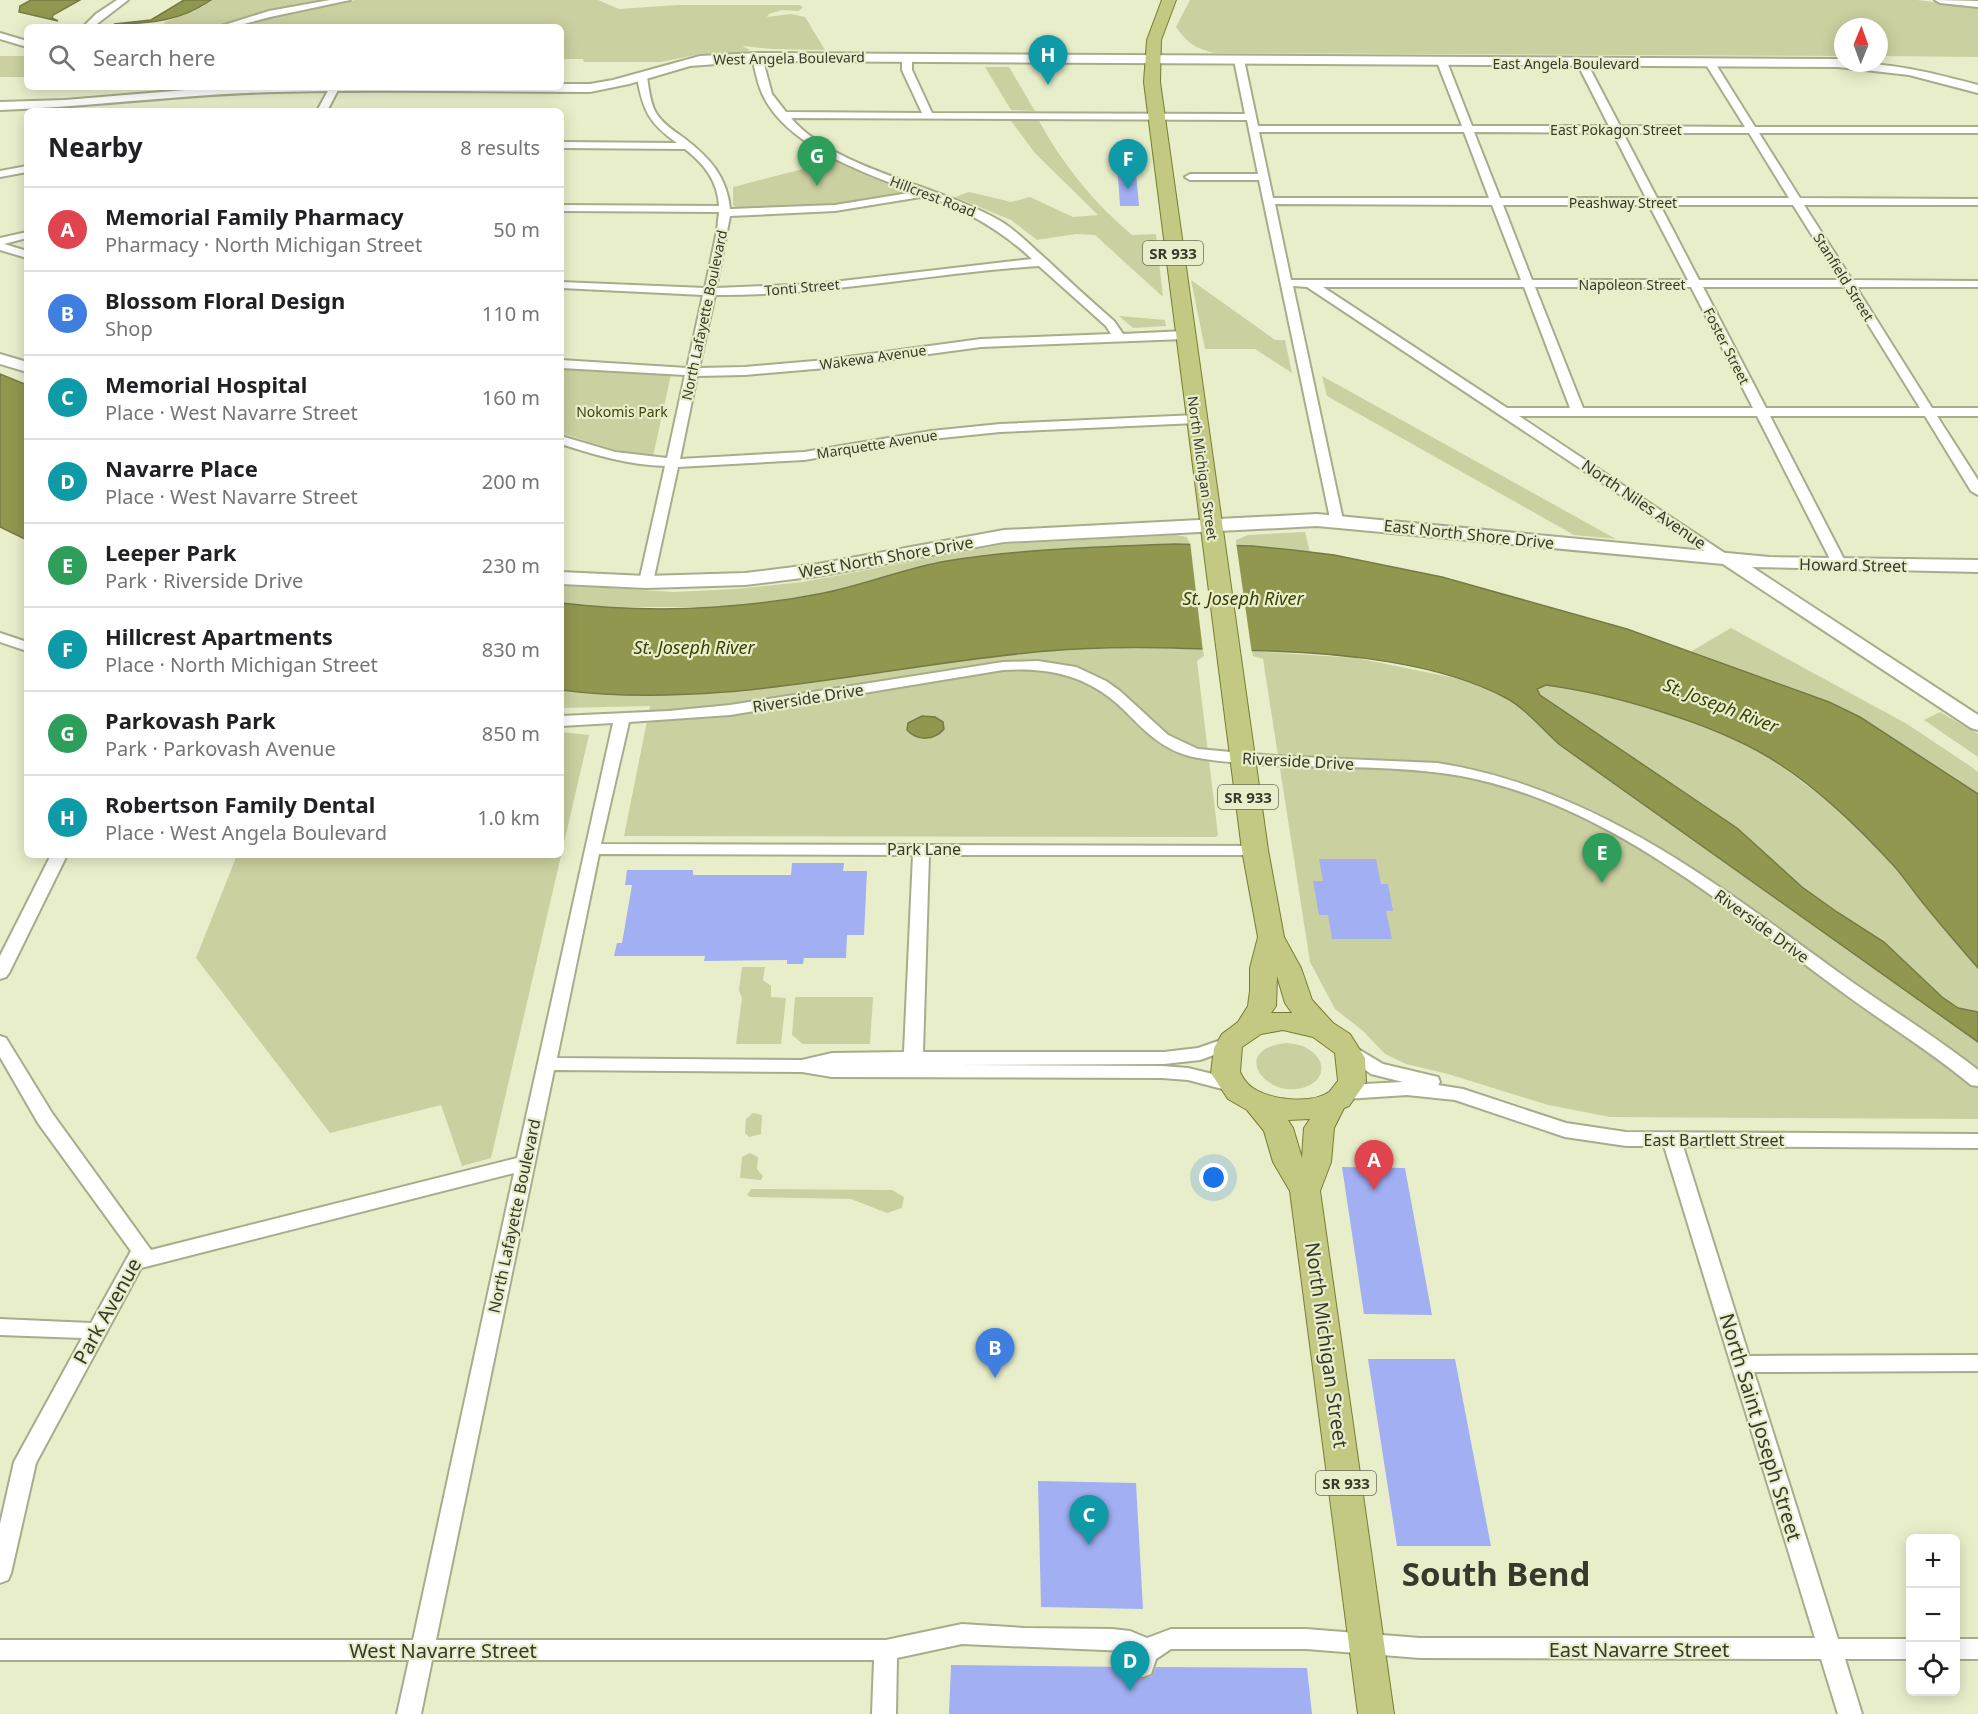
<!DOCTYPE html>
<html lang="en">
<head>
<meta charset="utf-8">
<style>
	:root { --surface:#fff; --page:#f6f6f6; --text:#202124; --muted:#757577; --line:#e0e0e0; --accent:#4247bc }
	body { margin:0; font-family:"Noto Sans",sans-serif; background:var(--page); color:var(--text) }
	.controls { position:absolute; right:18px; bottom:18px; display:grid; overflow:hidden; border-radius:9px; box-shadow:0 3px 15px #0003 }
	.controls button { width:54px; height:54px; display:grid; place-items:center; padding:0; border:0; border-bottom:2px solid var(--line); background:var(--surface); color:var(--text); font:30px sans-serif }
	.compass { position:absolute; left:1834px; top:18px; width:54px; height:54px; border-radius:50%; background:var(--surface); box-shadow:0 3px 15px #0003; rotate:1deg }
	.you { position:absolute; left:1214px; top:1178px; width:21px; height:21px; margin:-15px; border:4px solid #fff; border-radius:50%; background:#1a73e8; box-shadow:0 0 0 9px #1a73e833 }
	.badge { display:grid; place-items:center; width:39px; height:39px; border-radius:50%; background:var(--accent); color:#fff; font-size:20px; font-weight:700 }
	.pin { position:absolute; translate:-50% -50px; filter:drop-shadow(0 2px 3px #0008) }
	.pin::after { content:''; position:absolute; top:32px; width:21px; height:18px; background:inherit; clip-path:polygon(0 0,100% 0,50% 100%) }
	.list { margin:0; padding:0; list-style:none }
	h2 { display:flex; justify-content:space-between; align-items:center; height:78px; margin:0; padding:0 24px; font-size:26px }
	h2 small { font-size:20px; font-weight:400; color:var(--muted) }
	.list li { display:grid; grid-template-columns:39px 1fr auto; gap:18px; align-items:center; box-sizing:border-box; height:84px; padding:0 24px; border-top:2px solid var(--line) }
	.list b { display:block; font-size:22px; white-space:nowrap }
	.list p { margin:0; font-size:20px; white-space:nowrap; color:var(--muted) }
	.list em { font-size:20px; font-style:normal; color:var(--muted) }
	.icon { flex:none; width:33px; height:33px; fill:none; stroke:currentColor; stroke-width:2; stroke-linecap:round; stroke-linejoin:round }
	.map { position:relative; flex:none; width:1978px; height:1714px; overflow:hidden }
	.search { position:absolute; background:var(--surface); box-shadow:0 3px 15px #0003; left:24px; top:24px; width:540px; height:66px; display:flex; align-items:center; gap:15px; box-sizing:border-box; padding:0 21px; border-radius:9px; color:var(--muted); font-size:22px }
	.panel { position:absolute; background:var(--surface); box-shadow:0 3px 15px #0003; left:24px; top:108px; width:540px; height:750px; border-radius:9px }
	.map>svg:first-child { display:block }
	.green { fill:#cbd0a0 }
	.water { fill:#91974f; stroke:#767b44; stroke-width:1.5 }
	.pier { fill:#e9eeca }
	.building { fill:#a2aff2 }
	.lines { fill:none; stroke-linecap:round; stroke-linejoin:round }
	.street-casing { stroke:#a8ac8a; stroke-width:4 }
	.secondary-casing { stroke:#a8ac8a; stroke-width:4 }
	.primary-casing { stroke:#787e2f; stroke-width:2 }
	.street { fill:#fff; fill-rule:evenodd }
	.secondary { fill:#fff; fill-rule:evenodd }
	.primary { fill:#c3c883; fill-rule:evenodd }
	.labels { text-anchor:middle; dominant-baseline:central; stroke-width:4.5; stroke-linejoin:round; paint-order:stroke }
	.far-street-label { font-size:14px; fill:#37392b; stroke:#e9eeca }
	.far-park-label { font-size:14px; fill:#3e4208; stroke:#e9eeca }
	.shield { fill:#e9eeca; stroke:#6c6f5b; stroke-width:1.5 }
	.shield-label { font-size:15px; font-weight:bold; fill:#37392b }
	.street-label { font-size:16px; fill:#37392b; stroke:#e9eeca }
	.water-label { font-size:18px; font-style:italic; fill:#3b3e03; stroke:#e9eeca }
	.near-street-label { font-size:20px; fill:#37392b; stroke:#e9eeca }
	.near-town-label { font-size:33px; font-weight:bold; fill:#37392b; stroke:#e9eeca }
</style>
</head>
<body>
<div class="map">
<svg width="1978" height="1714" viewBox="0 0 1978 1714">
	<rect width="100%" height="100%" fill="#e9eeca"/>
	<g class="green">
		<polygon points="211,0 332,0 266,11 214,27 163,27 165,22 202,7"/>
		<polygon points="356,0 598,0 619,9 678,5 799,5 803,7 799,11 782,10 769,14 767,17 791,14 805,17 825,50 771,49 742,46 750,50 743,53 700,54 661,62 584,62 583,59 561,59 561,27 232,27 260,18"/>
		<path d="M 1190,0 L 1917,0 L 1978,7 L 1978,57 L 1879,56 L 1879,27 L 1843,27 L 1843,56 L 1214,53 C 1196,49 1186,42 1176,27 Z"/>
		<rect x="0" y="56" width="27" height="21"/>
		<polygon points="985,67 1009,67 1035,111 1011,110"/>
		<path d="M 1011,121 L 1039,121 C 1063,165 1094,203 1132,235 L 1156,234 L 1163,297 L 1095,235 L 1076,234 L 1037,240 L 1011,220 L 955,197 L 969,192 L 1011,202 L 1030,197 L 1073,217 L 1098,215 L 1035,153 Z"/>
		<path d="M 838,160 L 865,173 L 918,192 C 891,197 749,220 733,205 L 733,187 Z"/>
		<polygon points="1191,280 1275,340 1285,340 1292,373 1255,349 1205,349"/>
		<polygon points="1119,316 1165,320 1166,326 1133,328"/>
		<polygon points="561,367 671,375 653,456 615,450 561,433"/>
		<polygon points="1322,376 1616,539 1574,535 1327,396"/>
		<polygon points="1305,532 1310,552 1236,545 1236,540 1248,535"/>
		<polygon points="1176,535 1187,537 1190,544 1076,548 947,562 825,593 731,607 597,607 561,603 561,585 674,592 736,589 803,582 1005,544"/>
		<polygon points="1731,628 1907,724 1970,766 1978,772 1978,794 1860,717 1829,702 1690,652"/>
		<path d="M 1120,648 L 1203,649 L 1204,656 L 1197,661 L 1218,835 L 1216,837 L 624,836 L 650,706 L 561,708 L 561,690 C 724,710 886,666 1047,651 C 1071,648 1096,649 1120,648 Z"/>
		<polygon points="1252,651 1356,658 1470,681 1487,689 1546,685 1561,687 1613,698 1668,714 1728,737 1769,757 1830,803 1855,827 1895,867 1978,968 1978,1119 1610,1117 1548,1105 1448,1074 1406,1064 1385,1054 1363,1031 1335,1009 1310,962 1263,659 1253,656"/>
		<polygon points="1940,712 1978,734 1978,757 1924,720"/>
		<polygon points="561,732 589,735 491,1158 462,1166 441,1105 330,1133 196,958 237,855 561,855"/>
		<polygon points="742,967 765,967 763,980 771,986 771,997 786,998 781,1044 736,1044 742,998 739,990"/>
		<polygon points="795,997 873,997 870,1044 803,1044 792,1035"/>
		<path d="M 1286,1043 C 1294,1044 1301,1044 1308,1049 C 1324,1058 1327,1076 1310,1085 C 1271,1105 1225,1050 1286,1043 Z"/>
		<polygon points="753,1113 762,1115 761,1134 749,1137 745,1133 746,1119"/>
		<polygon points="750,1153 758,1157 757,1169 763,1176 761,1180 740,1178 742,1157"/>
		<polygon points="751,1189 892,1190 904,1197 902,1208 887,1213 851,1199 750,1197 747,1195"/>
	</g>
	<g class="water">
		<polygon points="31,0 80,0 53,15 52,18 58,21 19,12 20,6"/>
		<path d="M 184,0 L 211,0 C 181,21 150,24 114,24 L 151,20 Z"/>
		<polygon points="0,374 27,385 27,540 0,527"/>
		<path d="M 1174,544 L 1253,546 L 1293,550 L 1334,555 L 1442,577 L 1627,629 L 1829,702 L 1860,717 L 1978,794 L 1978,968 C 1958,945 1938,922 1919,898 C 1911,888 1903,876 1894,866 C 1857,826 1817,787 1770,758 C 1712,723 1613,694 1546,685 L 1537,689 L 1540,695 L 1737,828 L 1802,887 L 1837,912 L 1884,942 L 1942,997 L 1958,1008 L 1978,1012 L 1978,1042 L 1560,745 C 1544,731 1524,707 1506,698 C 1441,663 1342,653 1270,651 C 1196,649 1122,644 1048,651 C 886,664 725,711 561,690 L 561,603 C 647,613 738,610 824,593 C 865,585 905,568 947,561 C 1022,549 1099,547 1174,544 Z"/>
		<path d="M 922,716 L 935,717 L 943,722 L 944,729 C 934,741 917,741 907,730 L 908,723 Z"/>
	</g>
	<polygon class="pier" points="1190,541 1236,542 1252,654 1203,652"/>
	<g class="building">
		<polygon points="1116,149 1134,149 1139,206 1120,206"/>
		<polygon points="1319,859 1376,859 1381,884 1388,884 1393,911 1386,911 1392,939 1332,939 1328,915 1319,915 1313,881 1323,881"/>
		<polygon points="792,863 844,863 843,871 867,871 864,935 847,935 846,958 804,958 803,964 787,964 787,960 704,961 705,956 614,956 617,943 622,943 632,885 625,885 627,870 693,870 693,875 791,875"/>
		<polygon points="1342,1167 1405,1168 1432,1315 1364,1314"/>
		<polygon points="1368,1359 1455,1359 1491,1546 1397,1546"/>
		<polygon points="1038,1481 1136,1483 1143,1609 1041,1607"/>
		<polygon points="951,1665 1129,1667 1133,1675 1142,1679 1152,1676 1156,1667 1307,1668 1312,1714 949,1714"/>
	</g>
	<g class="lines">
		<defs>
			<g id="street">
				<polygon points="117,0 128,0 93,27 83,27 96,14"/>
				<polygon points="330,0 350,0 270,17 233,27 218,27 269,11"/>
				<polygon points="1935,0 1978,1 1978,7 1940,3"/>
				<polygon points="0,33 27,41 27,47 0,39"/>
				<path d="M 757,54 L 762,57 L 772,94 L 786,112 L 922,113 L 902,70 L 902,57 L 907,54 L 912,57 L 912,70 L 932,113 L 1245,114 L 1234,60 L 1239,57 L 1244,60 L 1258,126 L 1462,126 L 1437,62 L 1442,59 L 1447,62 L 1472,126 L 1609,126 L 1577,63 L 1582,60 L 1587,63 L 1620,126 L 1745,127 L 1705,63 L 1710,60 L 1715,63 L 1755,127 L 1978,127 L 1978,133 L 1759,133 L 1800,198 L 1978,199 L 1978,205 L 1804,205 L 1852,280 L 1978,281 L 1978,287 L 1856,287 L 1932,408 L 1978,408 L 1978,416 L 1937,416 L 1978,480 L 1978,495 L 1971,491 L 1925,416 L 1770,416 L 1847,565 L 1840,569 L 1833,565 L 1757,416 L 1519,416 L 1735,560 L 1728,564 L 1723,563 L 1307,287 L 1293,286 L 1343,520 L 1341,523 L 1331,523 L 1259,180 L 1190,180 L 1185,177 L 1190,174 L 1258,174 L 1247,120 L 791,118 C 836,171 941,185 1002,222 C 1018,232 1032,247 1047,260 C 1069,281 1091,301 1114,321 L 1123,334 L 1184,331 L 1190,335 L 1184,339 L 981,347 L 826,368 L 745,375 L 697,376 L 680,459 L 804,452 L 931,431 L 1000,424 L 1196,415 L 1202,419 L 1196,423 L 1000,432 L 931,439 L 804,460 L 678,467 L 653,582 L 651,585 L 641,585 L 639,582 L 665,466 C 629,465 595,455 561,444 L 561,436 L 615,452 L 667,458 L 685,375 L 561,368 L 561,360 L 687,368 L 703,295 L 561,288 L 561,282 L 705,288 L 717,231 L 719,212 L 561,211 L 561,205 L 719,206 C 718,181 704,164 685,149 L 561,148 L 561,142 L 677,143 C 649,123 643,111 637,77 L 642,74 L 647,77 C 649,89 650,103 656,113 C 663,124 674,131 684,138 C 710,158 727,177 730,209 L 835,205 L 915,192 C 865,173 785,146 762,93 C 757,82 755,69 752,57 ZM 1259,132 L 1464,132 L 1489,198 L 1273,198 ZM 1474,132 L 1613,133 L 1646,198 L 1500,198 ZM 1623,133 L 1749,133 L 1789,198 L 1657,198 ZM 927,196 C 967,211 1001,230 1032,259 L 816,284 L 716,288 L 730,216 L 835,211 ZM 1275,204 L 1492,205 L 1521,280 L 1291,280 ZM 1503,205 L 1649,205 L 1688,280 L 1532,280 ZM 1660,205 L 1793,205 L 1840,280 L 1699,280 ZM 1039,266 L 1106,326 L 1111,334 L 981,339 L 826,360 L 745,367 L 699,368 L 715,295 C 824,296 931,273 1039,266 ZM 1323,287 L 1524,287 L 1570,408 L 1507,408 ZM 1535,287 L 1691,287 L 1753,408 L 1583,408 ZM 1703,287 L 1845,287 L 1920,408 L 1766,408 Z"/>
				<polygon points="330,87 339,88 327,111 317,111"/>
				<polygon points="27,166 27,172 0,177 0,171"/>
				<polygon points="27,232 27,238 4,244 27,251 27,258 0,250 0,238"/>
				<polygon points="0,633 27,642 27,651 0,642"/>
				<path d="M 1038,661 L 1076,667 L 1106,681 L 1120,691 L 1168,735 L 1198,749 L 1276,756 L 1437,763 C 1592,787 1715,882 1838,972 C 1881,1003 1927,1031 1969,1063 L 1978,1070 L 1978,1086 L 1971,1085 C 1929,1050 1882,1022 1838,989 C 1723,905 1605,803 1461,776 C 1393,764 1322,769 1254,764 C 1232,762 1210,761 1189,756 C 1160,748 1143,729 1123,709 C 1089,676 1050,667 1003,670 L 730,715 L 629,722 L 601,844 L 1261,846 L 1263,850 L 1261,854 L 1255,855 L 929,855 L 923,1052 L 1164,1052 L 1198,1048 L 1230,1037 L 1236,1039 L 1239,1043 L 1236,1047 L 1200,1060 L 1164,1064 L 955,1065 L 1162,1066 L 1188,1068 L 1241,1081 L 1243,1086 L 1241,1091 L 1234,1092 L 1188,1080 L 1162,1078 L 832,1077 L 802,1072 L 554,1070 L 436,1640 L 886,1640 L 962,1624 L 1024,1628 L 1112,1629 L 1130,1631 L 1147,1638 L 1171,1629 L 1306,1629 L 1420,1638 L 1815,1638 L 1664,1146 L 1626,1146 L 1565,1137 L 1455,1100 L 1407,1095 L 1346,1099 L 1339,1097 L 1337,1092 L 1339,1087 L 1346,1085 L 1403,1082 L 1371,1074 L 1342,1053 L 1339,1049 L 1342,1045 L 1348,1043 L 1383,1064 L 1438,1077 L 1440,1082 L 1438,1085 L 1463,1089 L 1566,1123 L 1626,1132 L 1978,1134 L 1978,1148 L 1683,1146 L 1749,1356 L 1978,1355 L 1978,1371 L 1754,1372 L 1838,1639 L 1910,1639 L 1910,1659 L 1845,1659 L 1862,1714 L 1838,1714 L 1821,1659 L 1420,1658 L 1306,1649 L 1171,1649 L 1156,1659 L 1151,1674 L 1143,1677 L 1135,1674 L 1131,1667 L 1134,1655 L 1127,1651 L 962,1644 L 897,1658 L 896,1714 L 872,1714 L 874,1660 L 432,1660 L 421,1714 L 397,1714 L 409,1660 L 0,1660 L 0,1640 L 413,1640 L 514,1173 L 141,1268 L 36,1463 L 11,1573 L 8,1580 L 0,1583 L 0,1524 L 14,1462 L 82,1338 L 0,1335 L 0,1319 L 91,1323 L 131,1251 L 38,1123 L 0,1057 L 0,1036 L 6,1038 L 52,1113 L 151,1250 L 517,1158 L 613,723 L 561,726 L 561,716 L 669,711 L 730,705 L 1003,662 ZM 599,854 L 913,855 L 904,1052 L 832,1053 L 802,1060 L 557,1058 Z"/>
				<polygon points="51,855 67,855 9,973 6,977 0,979 0,956"/>
				<rect x="1956" y="1639" width="22" height="20"/>
			</g>
			<g id="secondary">
				<path d="M 757,53 L 1838,59 L 1843,60 L 1843,63 C 1894,63 1929,72 1978,85 L 1978,93 L 1909,75 L 1838,67 L 757,61 L 690,66 L 629,84 L 590,92 C 486,92 381,89 276,92 C 184,94 92,107 0,110 L 0,102 L 65,100 L 222,87 L 561,87 L 561,84 L 590,84 L 613,80 L 700,56 Z"/>
				<polygon points="0,354 27,362 27,372 0,364"/>
				<polygon points="1317,514 1769,557 1978,560 1978,572 1752,567 1978,715 1978,730 1971,728 1723,564 1317,526 1004,542 818,576 745,585 646,588 561,584 561,572 646,576 745,573 818,564 1004,530"/>
			</g>
			<path id="primary" d="M 1162,0 L 1176,0 L 1161,40 L 1160,82 L 1268,850 L 1284,937 L 1301,968 L 1312,1000 L 1333,1023 L 1350,1034 L 1365,1058 L 1366,1082 L 1349,1106 L 1344,1108 L 1334,1128 L 1331,1162 L 1320,1191 L 1394,1714 L 1358,1714 L 1290,1191 L 1273,1162 L 1264,1131 L 1247,1110 L 1228,1099 L 1211,1073 L 1214,1048 L 1222,1034 L 1238,1022 L 1248,1006 L 1250,991 L 1250,968 L 1258,937 L 1242,850 L 1144,82 L 1147,40 ZM 1277,976 L 1285,1003 L 1292,1013 L 1271,1013 L 1276,1006 ZM 1283,1030 L 1313,1037 L 1335,1053 L 1338,1081 C 1335,1084 1332,1089 1329,1092 C 1311,1105 1264,1100 1248,1084 C 1245,1081 1242,1076 1240,1072 L 1242,1047 L 1261,1034 ZM 1310,1119 L 1304,1128 L 1302,1158 L 1293,1128 L 1288,1120 Z"/>
		</defs>
		<use href="#street" class="street-casing"/>
		<use href="#secondary" class="secondary-casing"/>
		<use href="#primary" class="primary-casing"/>
		<use href="#street" class="street"/>
		<use href="#secondary" class="secondary"/>
		<use href="#primary" class="primary"/>
	</g>
	<g class="labels">
		<g class="far-street-label">
			<text transform="translate(789 58) rotate(-1)">West Angela Boulevard</text>
			<text x="1566" y="63">East Angela Boulevard</text>
			<text x="1616" y="129">East Pokagon Street</text>
			<text transform="translate(933 196) rotate(21)">Hillcrest Road</text>
			<text x="1623" y="202">Peashway Street</text>
			<text transform="translate(1844 277) rotate(58)">Stanfield Street</text>
			<text x="1632" y="284">Napoleon Street</text>
			<text transform="translate(802 287) rotate(-5)">Tonti Street</text>
			<text transform="translate(704 315) rotate(-78)">North Lafayette Boulevard</text>
			<text transform="translate(1727 346) rotate(63)">Foster Street</text>
			<text transform="translate(873 357) rotate(-8)">Wakewa Avenue</text>
			<text transform="translate(877 444) rotate(-9)">Marquette Avenue</text>
			<text transform="translate(1203 468) rotate(82)">North Michigan Street</text>
		</g>
		<g class="far-park-label">
			<text x="622" y="411">Nokomis Park</text>
		</g>
		<g class="shield">
			<rect x="1143" y="241" width="60" height="24" rx="4.5"/>
			<rect x="1218" y="785" width="60" height="24" rx="4.5"/>
			<rect x="1316" y="1471" width="60" height="24" rx="4.5"/>
		</g>
		<g class="shield-label">
			<text x="1173" y="253">SR 933</text>
			<text x="1248" y="797">SR 933</text>
			<text x="1346" y="1483">SR 933</text>
		</g>
		<g class="street-label">
			<text transform="translate(1644 504) rotate(34)">North Niles Avenue</text>
			<text transform="translate(1469 534) rotate(6)">East North Shore Drive</text>
			<text transform="translate(886 557) rotate(-10)">West North Shore Drive</text>
			<text transform="translate(1853 565) rotate(1)">Howard Street</text>
			<text transform="translate(808 698) rotate(-9)">Riverside Drive</text>
			<text transform="translate(1298 761) rotate(3)">Riverside Drive</text>
			<text x="924" y="849">Park Lane</text>
			<text transform="translate(1762 926) rotate(36)">Riverside Drive</text>
			<text x="1714" y="1140">East Bartlett Street</text>
			<text transform="translate(514 1216) rotate(-78)">North Lafayette Boulevard</text>
		</g>
		<g class="water-label">
			<text x="1243" y="598">St. Joseph River</text>
			<text x="694" y="647">St. Joseph River</text>
			<text transform="translate(1721 705) rotate(21)">St. Joseph River</text>
		</g>
		<g class="near-street-label">
			<text transform="translate(107 1311) rotate(-61)">Park Avenue</text>
			<text transform="translate(1327 1345) rotate(82)">North Michigan Street</text>
			<text transform="translate(1761 1427) rotate(73)">North Saint Joseph Street</text>
			<text x="1639" y="1649">East Navarre Street</text>
			<text x="443" y="1650">West Navarre Street</text>
		</g>
		<g class="near-town-label">
			<text x="1496" y="1573">South Bend</text>
		</g>
	</g>
</svg>
<div class="controls">
<button>+</button>
<button>−</button>
<button><svg class="icon" aria-label="locate" viewBox="0 0 24 24"><circle cx="12" cy="12" r="6"/><path d="M12 2v4M12 18v4M2 12h4M18 12h4"/></svg></button>
</div>
<svg class="compass" viewBox="-18 -18 36 36"><path d="M0-13l5 13h-10z" fill="#e53935"/><path d="M0 13l5-13h-10z" fill="#757577"/></svg>
<div class="you"></div>
<div class="pin badge" style="left:1374px;top:1190px;background:#e0444e">A</div>
<div class="pin badge" style="left:995px;top:1378px;background:#3f7fe0">B</div>
<div class="pin badge" style="left:1089px;top:1545px;background:#0f9aa8">C</div>
<div class="pin badge" style="left:1130px;top:1691px;background:#0f9aa8">D</div>
<div class="pin badge" style="left:1602px;top:883px;background:#2e9e5b">E</div>
<div class="pin badge" style="left:1128px;top:189px;background:#0f9aa8">F</div>
<div class="pin badge" style="left:817px;top:186px;background:#2e9e5b">G</div>
<div class="pin badge" style="left:1048px;top:85px;background:#0f9aa8">H</div>
<div class="search"><svg class="icon" aria-label="search" viewBox="0 0 24 24"><circle cx="10" cy="10" r="6"/><path d="M15 15l6 6"/></svg>Search here</div>
<section class="panel">
<h2>Nearby<small>8 results</small></h2>
<ul class="list">
<li><span class="badge" style="background:#e0444e">A</span><div><b>Memorial Family Pharmacy</b><p>Pharmacy · North Michigan Street</p></div><em>50 m</em></li>
<li><span class="badge" style="background:#3f7fe0">B</span><div><b>Blossom Floral Design</b><p>Shop</p></div><em>110 m</em></li>
<li><span class="badge" style="background:#0f9aa8">C</span><div><b>Memorial Hospital</b><p>Place · West Navarre Street</p></div><em>160 m</em></li>
<li><span class="badge" style="background:#0f9aa8">D</span><div><b>Navarre Place</b><p>Place · West Navarre Street</p></div><em>200 m</em></li>
<li><span class="badge" style="background:#2e9e5b">E</span><div><b>Leeper Park</b><p>Park · Riverside Drive</p></div><em>230 m</em></li>
<li><span class="badge" style="background:#0f9aa8">F</span><div><b>Hillcrest Apartments</b><p>Place · North Michigan Street</p></div><em>830 m</em></li>
<li><span class="badge" style="background:#2e9e5b">G</span><div><b>Parkovash Park</b><p>Park · Parkovash Avenue</p></div><em>850 m</em></li>
<li><span class="badge" style="background:#0f9aa8">H</span><div><b>Robertson Family Dental</b><p>Place · West Angela Boulevard</p></div><em>1.0 km</em></li>
</ul>
</section>
</div>
</body>
</html>
